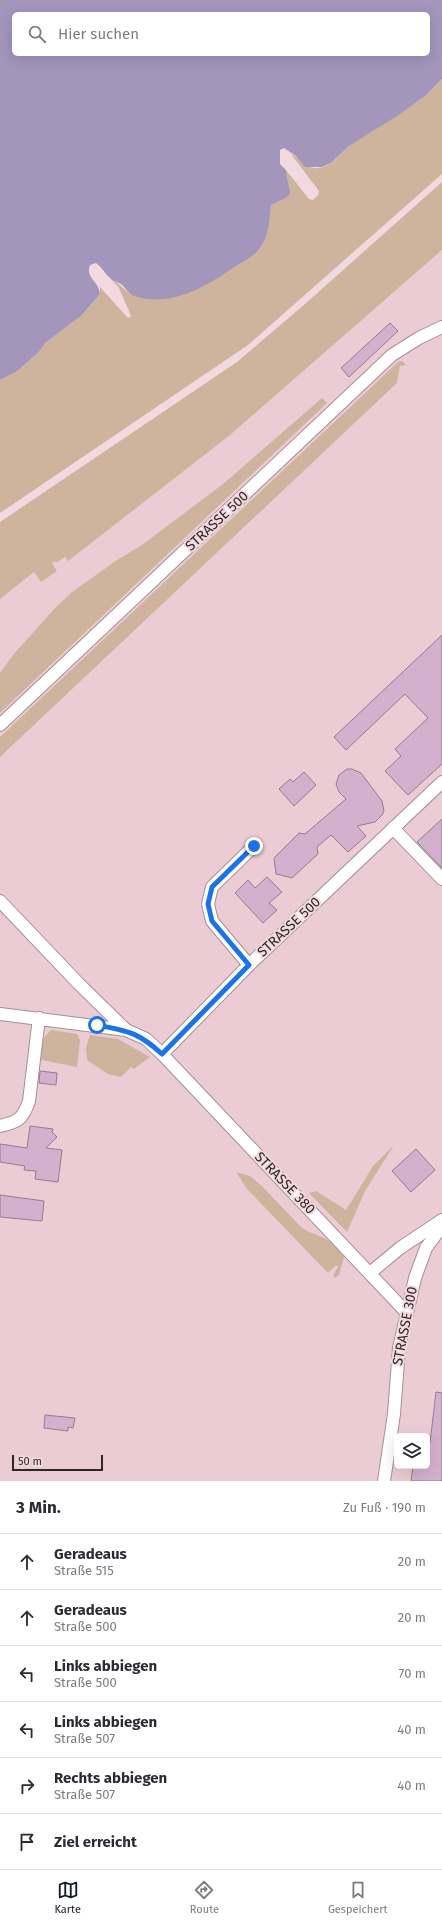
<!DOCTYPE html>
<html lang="de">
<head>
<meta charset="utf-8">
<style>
	:root { --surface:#fff; --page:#f7f7f7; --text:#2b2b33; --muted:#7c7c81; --line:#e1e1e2; --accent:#111827 }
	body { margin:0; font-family:"Fira Sans",sans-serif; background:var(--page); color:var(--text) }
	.controls { position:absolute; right:12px; bottom:12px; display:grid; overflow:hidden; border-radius:6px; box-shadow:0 4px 16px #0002 }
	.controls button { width:36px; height:36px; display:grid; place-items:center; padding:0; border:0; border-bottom:1px solid var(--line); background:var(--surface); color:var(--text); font:20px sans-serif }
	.scale { position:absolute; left:12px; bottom:10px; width:91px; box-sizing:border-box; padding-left:4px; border:2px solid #2f2628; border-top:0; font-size:11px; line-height:14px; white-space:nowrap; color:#2f2628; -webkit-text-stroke:3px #f1d9df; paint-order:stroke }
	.stop { position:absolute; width:12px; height:12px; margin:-9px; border:3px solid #1a73e8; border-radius:50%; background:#fff }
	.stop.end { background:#1a73e8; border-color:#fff; box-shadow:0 1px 4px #0008 }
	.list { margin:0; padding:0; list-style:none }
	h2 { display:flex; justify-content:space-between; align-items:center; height:52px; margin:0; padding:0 16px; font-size:17px }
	h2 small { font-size:13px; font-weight:400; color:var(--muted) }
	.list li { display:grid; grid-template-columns:26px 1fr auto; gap:12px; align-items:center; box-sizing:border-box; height:56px; padding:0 16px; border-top:1px solid var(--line) }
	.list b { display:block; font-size:15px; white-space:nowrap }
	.list p { margin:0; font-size:13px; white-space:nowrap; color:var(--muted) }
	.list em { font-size:13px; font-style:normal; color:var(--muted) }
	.icon { flex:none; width:22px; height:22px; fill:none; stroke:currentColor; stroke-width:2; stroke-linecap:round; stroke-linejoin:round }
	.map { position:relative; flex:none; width:442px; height:1481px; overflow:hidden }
	.search { position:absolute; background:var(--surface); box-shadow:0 4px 16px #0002; left:12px; right:12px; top:12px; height:44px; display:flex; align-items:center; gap:10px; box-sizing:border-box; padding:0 14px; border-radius:6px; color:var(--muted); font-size:15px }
	.sheet { height:388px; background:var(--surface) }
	nav { display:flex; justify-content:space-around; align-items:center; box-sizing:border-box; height:56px; border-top:1px solid var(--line); background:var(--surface); font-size:11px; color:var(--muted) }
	nav a { display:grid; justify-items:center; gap:2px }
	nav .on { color:var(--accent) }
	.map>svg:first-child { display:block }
	.built { fill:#ecccd4; fill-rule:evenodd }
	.green { fill:#cfb49d }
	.water { fill:#a395bc; fill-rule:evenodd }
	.building { fill:#d4b0cf; stroke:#8f7f8c }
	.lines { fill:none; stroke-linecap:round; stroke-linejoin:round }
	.street-casing { stroke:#a58f94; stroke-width:14 }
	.street { stroke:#fff; stroke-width:12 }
	.route { stroke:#1a73e8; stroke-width:5 }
	.labels { text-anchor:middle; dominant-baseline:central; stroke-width:4; stroke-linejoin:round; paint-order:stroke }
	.street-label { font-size:14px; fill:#2f2628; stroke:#f1d9df }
</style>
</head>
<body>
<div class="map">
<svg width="442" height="1481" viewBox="0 0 442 1481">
	<rect width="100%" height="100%" fill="#f1d9df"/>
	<path class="built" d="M 442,238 L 442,1481 L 0,1481 L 0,594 ZM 397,1436 L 427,1436 L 427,1466 L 397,1466 Z"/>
	<g class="green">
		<path d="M 442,79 L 442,174 L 248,345 L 0,513 L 0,380 L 16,372 L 39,352 L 45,343 L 81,316 L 100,294 L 100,287 L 128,318 L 131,316 L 119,288 L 110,278 C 121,284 127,295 140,297 C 175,303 206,287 233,268 C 242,262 254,257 260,248 C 270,233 268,221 271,205 L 284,199 L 290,186 L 286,180 L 286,170 L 309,199 L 313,200 L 318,195 L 319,191 L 291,154 C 299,157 304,167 314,168 C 319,169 327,166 331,163 C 338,158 343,151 349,146 C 380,122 416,109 442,79 Z"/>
		<polygon points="442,182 442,250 230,435 68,561 65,557 56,563 55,561 52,563 57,571 41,582 34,572 0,599 0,522 237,362 305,304"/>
		<polygon points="402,361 406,365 400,366 397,383 0,757 0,737 398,362"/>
		<polygon points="322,398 327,403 0,713 0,673 13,655 55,608 72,592 117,560 142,545 223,484"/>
		<path d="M 52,1030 L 77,1034 L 80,1040 L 77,1067 L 41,1060 C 36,1048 42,1037 52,1030 Z"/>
		<polygon points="90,1035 118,1039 150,1057 134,1069 131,1067 121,1077 108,1074 87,1060 86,1048"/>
		<polygon points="394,1145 365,1191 347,1232 309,1193 316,1191 346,1210 373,1166"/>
		<path d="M 236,1172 L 250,1176 L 261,1185 L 301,1227 C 309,1233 316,1234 324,1238 C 330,1240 340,1252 344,1257 L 339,1275 L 335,1278 L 333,1275 L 338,1267 L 336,1265 L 328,1273 L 247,1189 Z"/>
	</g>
	<path class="water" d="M 0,0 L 442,0 L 442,79 L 425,96 L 400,114 L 349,146 L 331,163 L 322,167 L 305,167 L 296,156 L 284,148 L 280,150 L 280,164 L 286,170 C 286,179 290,185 290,194 L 284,199 L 271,205 C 269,221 270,234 260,248 C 254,257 242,262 233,268 C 206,287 169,308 134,296 C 128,293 126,288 121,284 C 118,282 113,281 110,278 C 105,274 102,267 96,263 L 90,265 C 85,278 99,281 100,294 L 81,316 L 45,343 L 39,352 L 16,372 L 0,380 ZM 14,14 L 428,14 L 428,54 L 14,54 Z"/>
	<g class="building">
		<polygon points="390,323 398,331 349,377 341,368"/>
		<polygon points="442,635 442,764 408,795 385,771 401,756 395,749 428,718 405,694 346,750 334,737"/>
		<polygon points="347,769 352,769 361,773 382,801 384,811 382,815 375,822 357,826 366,836 348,852 331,835 317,847 318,854 292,878 276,874 274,858 299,833 305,834 346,799 339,792 336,784 339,775"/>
		<polygon points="304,772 316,785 294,806 279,789 290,779 293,782"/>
		<polygon points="442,819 442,868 417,842"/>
		<polygon points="267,877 282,892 269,903 277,910 263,923 235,893 248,880 255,888"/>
		<polygon points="40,1071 57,1073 56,1085 39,1083"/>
		<polygon points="30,1126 53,1129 52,1132 57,1137 46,1148 62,1150 58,1182 35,1179 36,1171 24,1170 25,1166 0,1162 0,1144 27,1148"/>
		<polygon points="416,1149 435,1170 411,1192 392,1171"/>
		<polygon points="0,1195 44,1201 42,1221 0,1217"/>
		<polygon points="436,1392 442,1393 442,1481 411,1481 413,1466 427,1466 427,1443 430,1443"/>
		<polygon points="45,1415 75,1418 73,1428 68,1427 68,1431 44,1428"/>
	</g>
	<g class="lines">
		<defs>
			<g id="street">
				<polyline points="0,725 392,355 419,338 442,327"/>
				<polyline points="393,828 442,879"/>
				<polyline points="0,901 79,984 126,1030 146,1039 162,1054 407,1313"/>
				<polyline points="249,965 212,921 208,904 212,887 254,846"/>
				<polyline points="0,1014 126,1030"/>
				<polyline points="162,1054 249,965 442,782"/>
				<path d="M 0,1126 C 18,1122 23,1119 29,1101 L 39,1018"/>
				<polyline points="370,1273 400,1248 442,1220"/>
				<polyline points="384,1481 394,1414 399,1348 415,1278 426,1248 442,1226"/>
			</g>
		</defs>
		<use href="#street" class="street-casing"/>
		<use href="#street" class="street"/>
	</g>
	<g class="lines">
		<path class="route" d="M 97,1025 C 128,1031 138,1032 162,1054 L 249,965 L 212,921 L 208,904 L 212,887 L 254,846"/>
	</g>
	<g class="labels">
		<g class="street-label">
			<text transform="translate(217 521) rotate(-43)">STRASSE 500</text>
			<text transform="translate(289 927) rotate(-43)">STRASSE 500</text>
			<text transform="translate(285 1183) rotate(46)">STRASSE 380</text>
			<text transform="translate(405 1326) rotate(-79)">STRASSE 300</text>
		</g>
	</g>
</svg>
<div class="controls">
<button><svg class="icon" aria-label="layers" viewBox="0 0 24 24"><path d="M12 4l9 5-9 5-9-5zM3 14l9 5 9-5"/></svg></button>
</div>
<div class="scale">50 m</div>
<div class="stop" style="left:97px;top:1025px"></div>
<div class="stop end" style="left:254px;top:846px"></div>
<div class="search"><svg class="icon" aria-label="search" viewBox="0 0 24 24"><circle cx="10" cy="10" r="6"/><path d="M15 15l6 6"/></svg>Hier suchen</div>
</div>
<section class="sheet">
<h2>3 Min.<small>Zu Fuß · 190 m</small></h2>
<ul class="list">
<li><svg class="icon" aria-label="ahead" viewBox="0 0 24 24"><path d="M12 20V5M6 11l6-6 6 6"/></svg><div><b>Geradeaus</b><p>Straße 515</p></div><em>20 m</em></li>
<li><svg class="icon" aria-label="ahead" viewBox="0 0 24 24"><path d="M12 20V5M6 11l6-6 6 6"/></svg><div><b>Geradeaus</b><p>Straße 500</p></div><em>20 m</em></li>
<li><svg class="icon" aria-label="left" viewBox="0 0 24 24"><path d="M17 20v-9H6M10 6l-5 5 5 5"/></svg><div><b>Links abbiegen</b><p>Straße 500</p></div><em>70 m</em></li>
<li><svg class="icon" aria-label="left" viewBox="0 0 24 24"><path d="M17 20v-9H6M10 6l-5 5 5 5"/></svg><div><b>Links abbiegen</b><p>Straße 507</p></div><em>40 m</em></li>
<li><svg class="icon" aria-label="right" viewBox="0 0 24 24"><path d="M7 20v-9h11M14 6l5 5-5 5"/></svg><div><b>Rechts abbiegen</b><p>Straße 507</p></div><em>40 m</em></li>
<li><svg class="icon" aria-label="arrive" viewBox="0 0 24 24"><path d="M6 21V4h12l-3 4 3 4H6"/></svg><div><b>Ziel erreicht</b></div></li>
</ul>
</section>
<nav>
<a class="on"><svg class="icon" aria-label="map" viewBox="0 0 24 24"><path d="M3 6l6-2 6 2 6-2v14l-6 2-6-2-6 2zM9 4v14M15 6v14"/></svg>Karte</a>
<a><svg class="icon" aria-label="directions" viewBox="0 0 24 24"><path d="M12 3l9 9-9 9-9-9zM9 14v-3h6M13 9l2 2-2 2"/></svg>Route</a>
<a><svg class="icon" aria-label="saved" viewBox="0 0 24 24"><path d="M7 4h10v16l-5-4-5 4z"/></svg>Gespeichert</a>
</nav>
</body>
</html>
